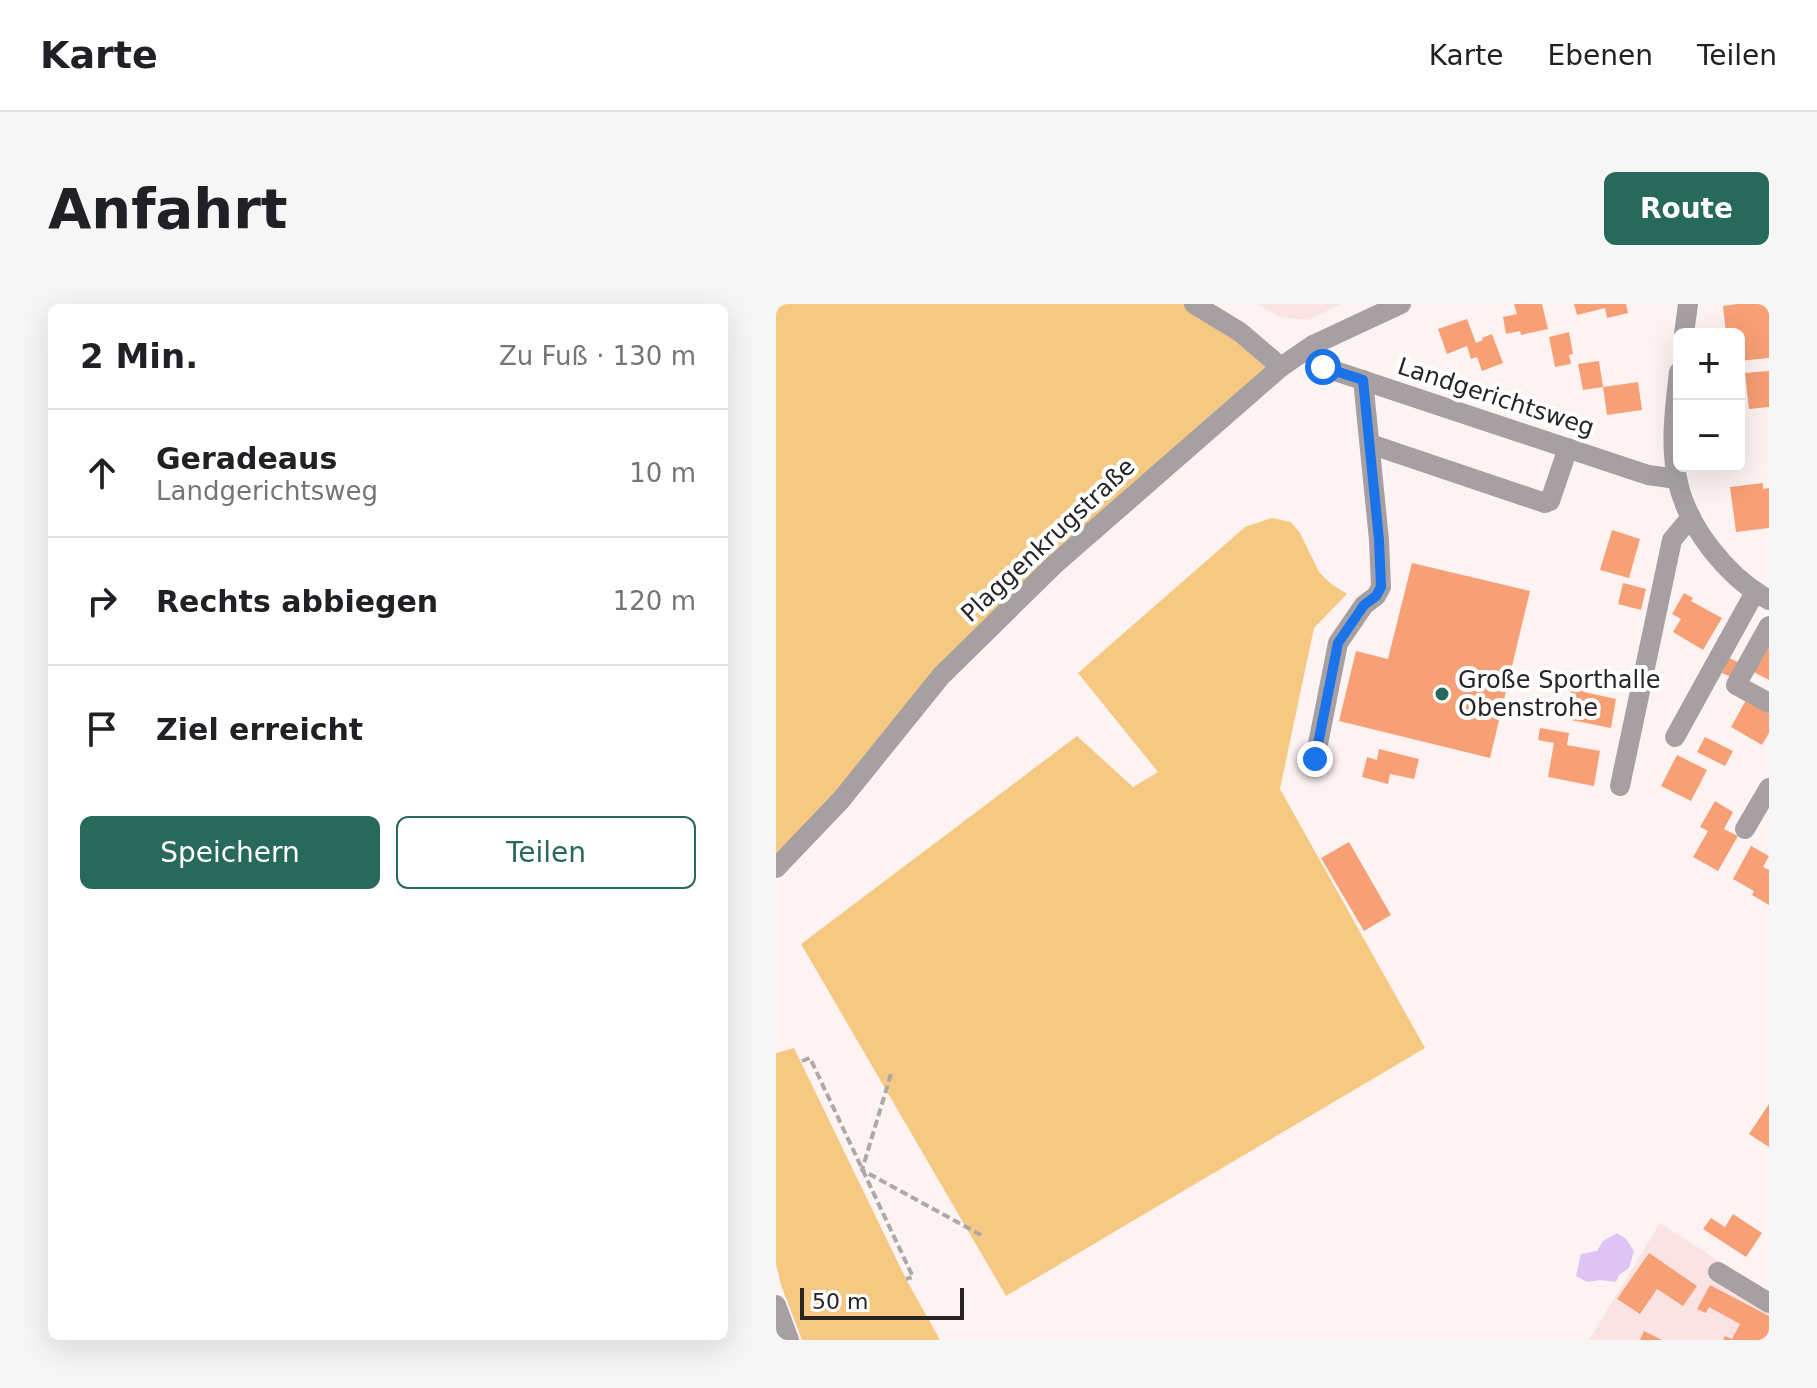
<!DOCTYPE html>
<html lang="de">
<head>
<meta charset="utf-8">
<style>
	:root { --surface:#fff; --page:#f6f6f6; --text:#202124; --muted:#757577; --line:#e0e0e0; --accent:#276a5b }
	body { margin:0; font-family:"DejaVu Sans",sans-serif; background:var(--page); color:var(--text) }
	.controls { position:absolute; right:24px; top:24px; display:grid; overflow:hidden; border-radius:12px; box-shadow:0 8px 32px #0002 }
	.controls button { width:72px; height:72px; display:grid; place-items:center; padding:0; border:0; border-bottom:2px solid var(--line); background:var(--surface); color:var(--text); font:40px sans-serif }
	.scale { position:absolute; left:24px; bottom:20px; width:164px; box-sizing:border-box; padding-left:8px; border:4px solid #292424; border-top:0; font-size:22px; line-height:28px; white-space:nowrap; color:#292424; -webkit-text-stroke:6px #fff; paint-order:stroke }
	.stop { position:absolute; width:24px; height:24px; margin:-18px; border:6px solid #1a73e8; border-radius:50%; background:#fff }
	.stop.end { background:#1a73e8; border-color:#fff; box-shadow:0 2px 8px #0008 }
	.list { margin:0; padding:0; list-style:none }
	h2 { display:flex; justify-content:space-between; align-items:center; height:104px; margin:0; padding:0 32px; font-size:34px }
	h2 small { font-size:26px; font-weight:400; color:var(--muted) }
	.list li { display:grid; grid-template-columns:52px 1fr auto; gap:24px; align-items:center; box-sizing:border-box; height:128px; padding:0 32px; border-top:2px solid var(--line) }
	.list b { display:block; font-size:30px; white-space:nowrap }
	.list p { margin:0; font-size:26px; white-space:nowrap; color:var(--muted) }
	.list em { font-size:26px; font-style:normal; color:var(--muted) }
	.actions { display:flex; gap:16px; padding:24px 32px }
	.actions a { flex:1; padding:18px 0; border:2px solid var(--accent); border-radius:12px; text-align:center; font-size:28px; color:var(--accent) }
	.actions .main { background:var(--accent); color:#fff }
	.icon { flex:none; width:44px; height:44px; fill:none; stroke:currentColor; stroke-width:2; stroke-linecap:round; stroke-linejoin:round }
	.map { position:relative; flex:none; width:993px; height:1036px; overflow:hidden; border-radius:12px }
	header { display:flex; align-items:center; gap:48px; box-sizing:border-box; height:112px; padding:0 40px; background:var(--surface); border-bottom:2px solid var(--line) }
	header strong { font-size:38px }
	nav { display:flex; gap:44px; margin-inline-start:auto; font-size:28px }
	.intro { display:flex; align-items:center; justify-content:space-between; box-sizing:border-box; height:192px; padding:0 48px }
	h1 { margin:0; font-size:56px }
	.button { padding:20px 36px; border-radius:12px; background:var(--accent); color:#fff; font-size:28px; font-weight:700 }
	main { display:flex; gap:48px; padding:0 48px }
	aside { flex:1; background:var(--surface); border-radius:12px; box-shadow:0 8px 32px #0002 }
	.map>svg:first-child { display:block }
	.built { fill:#fbe3e4 }
	.green { fill:#f6c982 }
	.water { fill:#dec4f4 }
	.building { fill:#f79f75 }
	.lines { fill:none; stroke-linecap:round; stroke-linejoin:round }
	.path { stroke:#b0a7a7; stroke-width:4; stroke-dasharray:8 4; stroke-linecap:butt }
	.minor { stroke:#a6a0a3; stroke-width:20 }
	.route { stroke:#1a73e8; stroke-width:10 }
	.poi-dot { fill:#276a5b; stroke:#fff; stroke-width:3 }
	.labels { text-anchor:middle; dominant-baseline:central; stroke-width:8; stroke-linejoin:round; paint-order:stroke }
	.street-label { font-size:24px; fill:#292424; stroke:#fff }
	.poi-label { font-size:24px; fill:#292424; stroke:#fff; text-anchor:start }
</style>
</head>
<body>
<header>
<strong>Karte</strong>
<nav><a>Karte</a><a>Ebenen</a><a>Teilen</a></nav>
</header>
<div class="intro"><h1>Anfahrt</h1><a class="button">Route</a></div>
<main>
<aside>
<h2>2 Min.<small>Zu Fuß · 130 m</small></h2>
<ul class="list">
<li><svg class="icon" aria-label="ahead" viewBox="0 0 24 24"><path d="M12 20V5M6 11l6-6 6 6"/></svg><div><b>Geradeaus</b><p>Landgerichtsweg</p></div><em>10 m</em></li>
<li><svg class="icon" aria-label="right" viewBox="0 0 24 24"><path d="M7 20v-9h11M14 6l5 5-5 5"/></svg><div><b>Rechts abbiegen</b></div><em>120 m</em></li>
<li><svg class="icon" aria-label="arrive" viewBox="0 0 24 24"><path d="M6 21V4h12l-3 4 3 4H6"/></svg><div><b>Ziel erreicht</b></div></li>
</ul>
<div class="actions"><a class="main">Speichern</a><a>Teilen</a></div>
</aside>
<div class="map">
<svg width="993" height="1036" viewBox="0 0 993 1036">
	<rect width="100%" height="100%" fill="#fef3f3"/>
	<g class="built">
		<polygon points="481,0 565,0 533,16 504,13"/>
		<polygon points="884,919 993,989 993,1036 813,1036"/>
	</g>
	<g class="green">
		<polygon points="0,0 418,0 505,63 278,261 0,564"/>
		<polygon points="496,214 515,218 524,229 543,268 554,279 571,290 538,324 504,485 649,744 230,992 25,640 301,432 357,483 382,468 302,369 469,223"/>
		<polygon points="18,744 130,975 164,1036 26,1036 5,981 0,960 0,749"/>
	</g>
	<polygon class="water" points="841,929 850,935 858,947 853,964 843,971 840,978 824,976 811,978 800,972 805,950 821,947 827,937"/>
	<g class="building">
		<polygon points="738,0 766,0 772,25 745,31 744,27 730,30 727,13 741,10"/>
		<polygon points="798,0 850,0 852,9 831,14 829,4 801,11"/>
		<polygon points="961,0 993,0 993,54 963,57 963,30 950,30 947,2"/>
		<polygon points="691,15 700,39 707,36 706,34 716,30 727,59 706,67 701,53 695,55 691,42 671,50 662,25"/>
		<polygon points="793,28 797,50 793,51 795,60 779,63 773,33"/>
		<polygon points="823,57 827,83 807,86 802,60"/>
		<polygon points="993,67 993,103 973,105 969,69"/>
		<polygon points="862,78 866,106 831,111 827,83"/>
		<polygon points="987,179 987,185 993,184 993,224 960,228 954,183"/>
		<polygon points="836,226 864,235 853,274 824,266"/>
		<polygon points="636,259 754,287 714,454 563,417 580,347 612,355"/>
		<polygon points="847,279 870,285 865,306 842,300"/>
		<polygon points="908,289 917,294 915,297 946,314 927,346 897,328 905,315 896,310"/>
		<polygon points="993,342 993,376 974,366"/>
		<polygon points="953,354 962,358 956,373 946,369"/>
		<polygon points="781,372 810,377 808,388 840,395 835,424 790,415 795,386 779,383"/>
		<polygon points="970,396 993,410 993,429 986,441 955,423"/>
		<polygon points="764,424 793,429 791,441 824,447 818,482 772,473 778,439 762,436"/>
		<polygon points="929,433 957,447 949,462 921,448"/>
		<polygon points="603,445 643,455 638,475 614,470 612,480 586,473 591,453 601,456"/>
		<polygon points="901,451 931,466 915,497 885,482"/>
		<polygon points="939,497 957,508 948,525 962,532 942,567 917,553 932,527 924,523"/>
		<polygon points="573,538 615,611 588,627 545,554"/>
		<polygon points="975,542 993,552 987,563 993,566 993,601 976,591 978,587 957,575"/>
		<polygon points="993,800 993,843 973,830"/>
		<polygon points="957,910 986,929 970,953 927,925 935,914 949,923"/>
		<polygon points="873,949 921,982 907,1002 881,985 864,1010 841,995"/>
		<polygon points="934,981 993,1012 993,1036 947,1036 949,1032 956,1035 964,1020 933,1003 930,1009 921,1005"/>
		<polygon points="868,1027 886,1036 864,1036"/>
	</g>
	<g class="lines">
		<g class="path">
			<polyline points="26,757 34,754 137,973 130,975"/>
			<polyline points="115,770 86,866 205,931"/>
		</g>
		<g class="minor">
			<polyline points="418,0 464,28 505,63"/>
			<polyline points="908,30 912,0"/>
			<polyline points="537,41 547,63 872,171 901,175"/>
			<path d="M 903,68 C 899,103 894,139 901,174 C 910,222 951,273 993,296"/>
			<polyline points="594,140 769,199 774,197 792,144"/>
			<polyline points="993,322 960,381 993,399"/>
			<polyline points="899,433 979,288"/>
			<polyline points="539,455 562,339 588,301 600,292 605,283 603,236 587,76"/>
			<polyline points="844,482 896,236 915,213"/>
			<polyline points="969,525 993,484"/>
			<polyline points="0,564 65,496 165,372 278,261 505,63 537,41 625,0"/>
			<polyline points="942,968 993,999"/>
			<polyline points="0,1001 13,1036"/>
		</g>
	</g>
	<g class="lines">
		<polyline class="route" points="539,455 562,339 588,301 600,292 605,283 603,236 587,76 547,63"/>
	</g>
	<circle class="poi-dot" cx="666" cy="390" r="8"/>
	<g class="labels">
		<g class="street-label">
			<text transform="translate(720 93) rotate(18)">Landgerichtsweg</text>
			<text transform="translate(272 236) rotate(-43)">Plaggenkrugstraße</text>
		</g>
		<g class="poi-label">
			<text x="682" y="376">Große Sporthalle<tspan x="682" dy="28">Obenstrohe</tspan></text>
		</g>
	</g>
</svg>
<div class="controls">
<button>+</button>
<button>−</button>
</div>
<div class="scale">50 m</div>
<div class="stop" style="left:547px;top:63px"></div>
<div class="stop end" style="left:539px;top:455px"></div>
</div>
</main>
</body>
</html>
